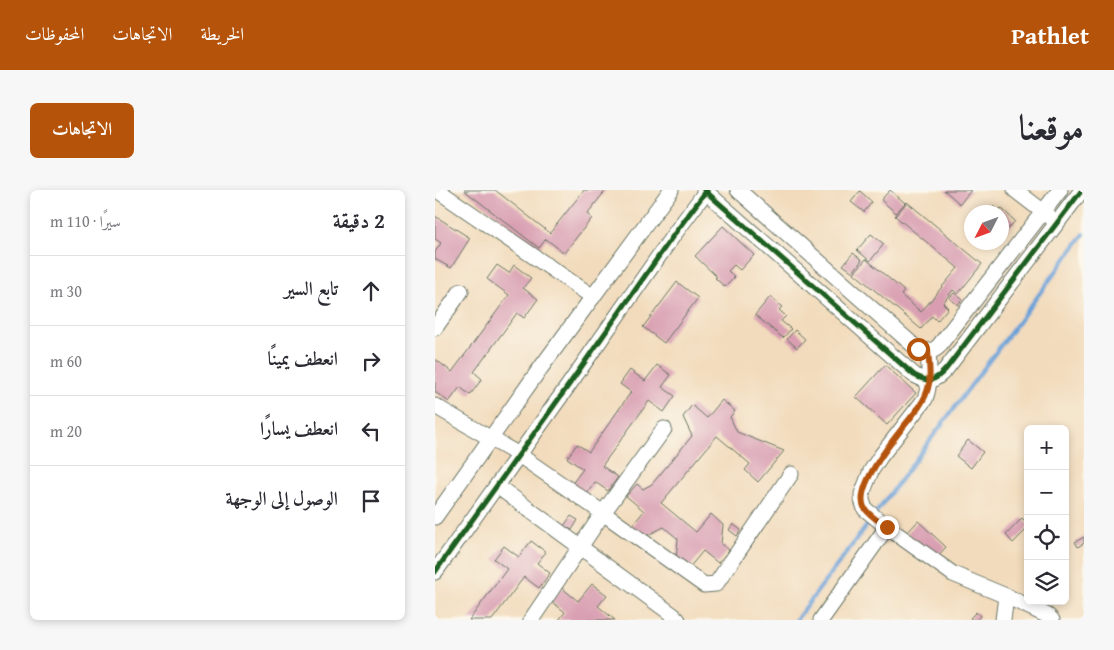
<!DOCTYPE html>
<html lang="ar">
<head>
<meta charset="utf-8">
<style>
	:root { --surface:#fff; --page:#f7f7f7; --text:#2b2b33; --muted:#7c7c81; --line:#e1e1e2; --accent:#b45309 }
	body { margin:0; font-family:"Gentium Book Plus",Amiri,serif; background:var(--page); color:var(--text); direction:rtl }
	.controls { position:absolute; right:15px; bottom:15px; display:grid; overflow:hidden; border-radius:8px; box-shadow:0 2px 8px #0003 }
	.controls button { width:45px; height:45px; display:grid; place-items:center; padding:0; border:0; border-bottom:1px solid var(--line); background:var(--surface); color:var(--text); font:25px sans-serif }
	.compass { position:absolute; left:529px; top:15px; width:45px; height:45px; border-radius:50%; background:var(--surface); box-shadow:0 2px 8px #0003; rotate:228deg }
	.stop { position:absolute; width:15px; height:15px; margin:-11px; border:4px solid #b45309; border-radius:50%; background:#fff }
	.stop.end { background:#b45309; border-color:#fff; box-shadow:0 1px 5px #0008 }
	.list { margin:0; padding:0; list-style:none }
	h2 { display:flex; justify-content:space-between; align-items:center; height:65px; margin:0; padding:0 20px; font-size:21px }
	h2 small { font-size:16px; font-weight:400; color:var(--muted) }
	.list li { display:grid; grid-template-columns:32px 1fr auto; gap:15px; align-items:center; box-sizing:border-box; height:70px; padding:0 20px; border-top:1px solid var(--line) }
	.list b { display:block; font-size:19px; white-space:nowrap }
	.list em { font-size:16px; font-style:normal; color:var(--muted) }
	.icon { flex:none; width:28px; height:28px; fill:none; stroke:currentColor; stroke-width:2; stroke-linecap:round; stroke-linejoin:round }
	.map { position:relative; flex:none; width:649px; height:430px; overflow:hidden; direction:ltr; border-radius:8px }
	header { display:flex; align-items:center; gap:30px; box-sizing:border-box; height:70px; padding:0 25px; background:var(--accent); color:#fff }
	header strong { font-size:24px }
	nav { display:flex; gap:28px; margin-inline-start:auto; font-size:18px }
	.intro { display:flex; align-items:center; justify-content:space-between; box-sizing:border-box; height:120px; padding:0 30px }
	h1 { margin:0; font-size:35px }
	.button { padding:12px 22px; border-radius:8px; background:var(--accent); color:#fff; font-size:18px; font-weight:700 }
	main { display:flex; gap:30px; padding:0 30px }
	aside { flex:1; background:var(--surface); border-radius:8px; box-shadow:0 2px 8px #0003 }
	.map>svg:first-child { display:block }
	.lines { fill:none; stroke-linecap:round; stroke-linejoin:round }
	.stream { stroke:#6aa1d8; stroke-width:4 }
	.building { fill:#d89db1 }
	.minor-casing { stroke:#697464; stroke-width:17 }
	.minor { stroke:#fff; stroke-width:15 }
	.cycleway-casing { stroke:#fbf7ec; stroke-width:8 }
	.cycleway { stroke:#1b5e20; stroke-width:5 }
	.route { stroke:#b45309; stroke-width:6 }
</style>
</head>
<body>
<header>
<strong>Pathlet</strong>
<nav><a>الخريطة</a><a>الاتجاهات</a><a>المحفوظات</a></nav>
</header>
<div class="intro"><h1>موقعنا</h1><a class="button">الاتجاهات</a></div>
<main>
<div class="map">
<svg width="649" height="430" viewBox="0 0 649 430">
	<rect width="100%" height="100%" fill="#fbf7ec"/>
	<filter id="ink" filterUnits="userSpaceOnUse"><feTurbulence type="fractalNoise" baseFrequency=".02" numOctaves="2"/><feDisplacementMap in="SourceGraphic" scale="10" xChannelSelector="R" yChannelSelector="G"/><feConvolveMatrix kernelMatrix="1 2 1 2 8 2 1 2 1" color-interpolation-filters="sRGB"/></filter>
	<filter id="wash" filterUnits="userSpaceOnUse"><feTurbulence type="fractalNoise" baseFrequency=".0096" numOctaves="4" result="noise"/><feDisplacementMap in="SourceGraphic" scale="20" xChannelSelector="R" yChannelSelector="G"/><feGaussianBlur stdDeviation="1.12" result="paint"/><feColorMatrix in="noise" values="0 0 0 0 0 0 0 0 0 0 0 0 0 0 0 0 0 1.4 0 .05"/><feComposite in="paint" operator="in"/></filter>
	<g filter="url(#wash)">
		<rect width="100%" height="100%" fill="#f2dbbc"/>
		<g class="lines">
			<g class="stream">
				<polyline points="440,324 649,44"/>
				<polyline points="361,430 436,330"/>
			</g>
		</g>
		<g id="blocks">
			<g class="building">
				<polygon points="29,0 60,0 115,43 149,0 171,0 152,24 157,28 129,63 111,49 104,58"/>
				<polygon points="455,0 470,13 461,23 446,10"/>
				<polygon points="509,0 536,0 525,14"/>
				<polygon points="425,1 437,12 429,22 416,12"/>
				<polygon points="472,12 547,74 523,104 518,100 508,113 513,118 502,131 497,126 486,139 419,83 431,69 469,101 466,105 486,122 523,78 460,26"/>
				<polygon points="557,15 563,21 566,18 580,31 566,47 566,22 550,22"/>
				<polygon points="0,26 35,48 16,78 0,69 0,62 6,53 0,49"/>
				<polygon points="288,36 319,65 305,80 299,75 293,81 300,87 290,97 280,88 282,87 260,66"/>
				<polygon points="436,44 449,54 435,71 422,60"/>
				<polygon points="418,63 427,70 418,82 408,75"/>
				<polygon points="62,75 74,83 79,75 96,88 88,98 103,109 89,128 82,123 39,182 47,189 35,205 25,197 14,212 0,202 0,169 17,182 74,105 52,89"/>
				<polygon points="242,92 263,108 229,153 208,137"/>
				<polygon points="519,103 527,109 523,115 514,108"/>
				<polygon points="335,107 347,117 344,120 351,126 346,131 356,139 348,148 320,125"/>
				<polygon points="360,140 370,149 362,158 352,149"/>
				<polygon points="222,175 236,185 227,197 240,206 229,222 214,211 167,276 183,287 173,301 160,292 151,305 136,295 148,279 132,268 142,254 154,262 196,202 185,194 195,180 210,191"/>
				<polygon points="450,175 481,203 452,235 421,207"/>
				<polygon points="287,210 300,221 295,227 302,242 349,261 323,292 310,280 315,274 282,246 226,313 261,342 276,324 288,335 286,354 294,360 283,373 268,361 253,379 241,369 243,349 229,337 209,347 196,337 209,321 191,306 202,294 208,299 217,294 257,246 248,227 257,215 272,228"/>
				<polygon points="533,250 548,262 536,278 521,266"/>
				<polygon points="136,326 143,330 137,340 129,336"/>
				<polygon points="587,328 593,334 593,338 578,353 571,345"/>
				<polygon points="483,331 511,357 500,369 472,343"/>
				<polygon points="298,334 306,340 302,346 294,340"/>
				<polygon points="649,347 649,353 643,357 640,352"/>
				<polygon points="96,351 111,362 102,373 115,383 104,398 89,387 57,430 34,430 72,379 59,369 69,356 84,367"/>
				<polygon points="157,394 172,405 163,416 180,430 124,430 130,422 116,411 127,398 143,411"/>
				<polygon points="541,422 545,426 542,430 537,430 535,428"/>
			</g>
		</g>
	</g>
	<g filter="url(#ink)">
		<use href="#blocks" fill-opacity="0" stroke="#697464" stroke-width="1"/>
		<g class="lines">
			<defs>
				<g id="minor">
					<polyline points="2,0 158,107"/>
					<path d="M 269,0 L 479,185 C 494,193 499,192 511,179 L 647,0"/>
					<path d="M 303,0 L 478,155 C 486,162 495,164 503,157 L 625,0"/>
					<polyline points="580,0 615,27"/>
					<polyline points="0,138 26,101"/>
					<path d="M 493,161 C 494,178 496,193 490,209 L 445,267 L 436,281 L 427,304 L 427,310 L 430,319 L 452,337 L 518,384 L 571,406 L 613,426 L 617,430"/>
					<polyline points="0,216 84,265 168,323 96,430"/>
					<polyline points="229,239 168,323 269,395 281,394 356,284"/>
					<polyline points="62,296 238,425 243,430"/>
					<polyline points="0,327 102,183 236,0"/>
					<polyline points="0,382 133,196 240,43 272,0"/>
					<polyline points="386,430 452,337"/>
					<polyline points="568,430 571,406"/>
				</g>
			</defs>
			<use href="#minor" class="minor-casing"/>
			<use href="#minor" class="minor"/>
			<defs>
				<g id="cycleway">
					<path d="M 269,0 L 479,185 C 494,193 499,192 511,179 L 647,0"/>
					<polyline points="0,382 133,196 240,43 272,0"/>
				</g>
			</defs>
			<use href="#cycleway" class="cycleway-casing"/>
			<use href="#cycleway" class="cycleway"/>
		</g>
	</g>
	<g class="lines" filter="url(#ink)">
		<path class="route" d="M 452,337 C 445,332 433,325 429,317 C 418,293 470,236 484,217 C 498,197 495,184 493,161 L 483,159"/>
	</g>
</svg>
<div class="controls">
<button>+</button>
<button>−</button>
<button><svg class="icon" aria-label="locate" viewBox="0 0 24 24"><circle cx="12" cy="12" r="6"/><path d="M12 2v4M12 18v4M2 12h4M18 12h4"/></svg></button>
<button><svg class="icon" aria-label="layers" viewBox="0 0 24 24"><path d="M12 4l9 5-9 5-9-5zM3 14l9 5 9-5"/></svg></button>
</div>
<svg class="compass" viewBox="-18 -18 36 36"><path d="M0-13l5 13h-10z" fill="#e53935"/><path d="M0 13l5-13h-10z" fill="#7c7c81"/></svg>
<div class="stop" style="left:483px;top:159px"></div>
<div class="stop end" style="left:452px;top:337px"></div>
</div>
<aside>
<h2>2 دقيقة<small>سيرًا · 110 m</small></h2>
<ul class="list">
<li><svg class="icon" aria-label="ahead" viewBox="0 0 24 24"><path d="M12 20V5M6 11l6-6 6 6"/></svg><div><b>تابع السير</b></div><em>30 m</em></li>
<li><svg class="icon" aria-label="right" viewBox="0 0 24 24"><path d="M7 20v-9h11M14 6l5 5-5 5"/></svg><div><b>انعطف يمينًا</b></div><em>60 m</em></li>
<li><svg class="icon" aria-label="left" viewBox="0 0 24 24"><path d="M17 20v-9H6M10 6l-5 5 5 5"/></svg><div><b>انعطف يسارًا</b></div><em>20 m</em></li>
<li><svg class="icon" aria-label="arrive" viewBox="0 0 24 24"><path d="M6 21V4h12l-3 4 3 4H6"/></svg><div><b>الوصول إلى الوجهة</b></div></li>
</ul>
</aside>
</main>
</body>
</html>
